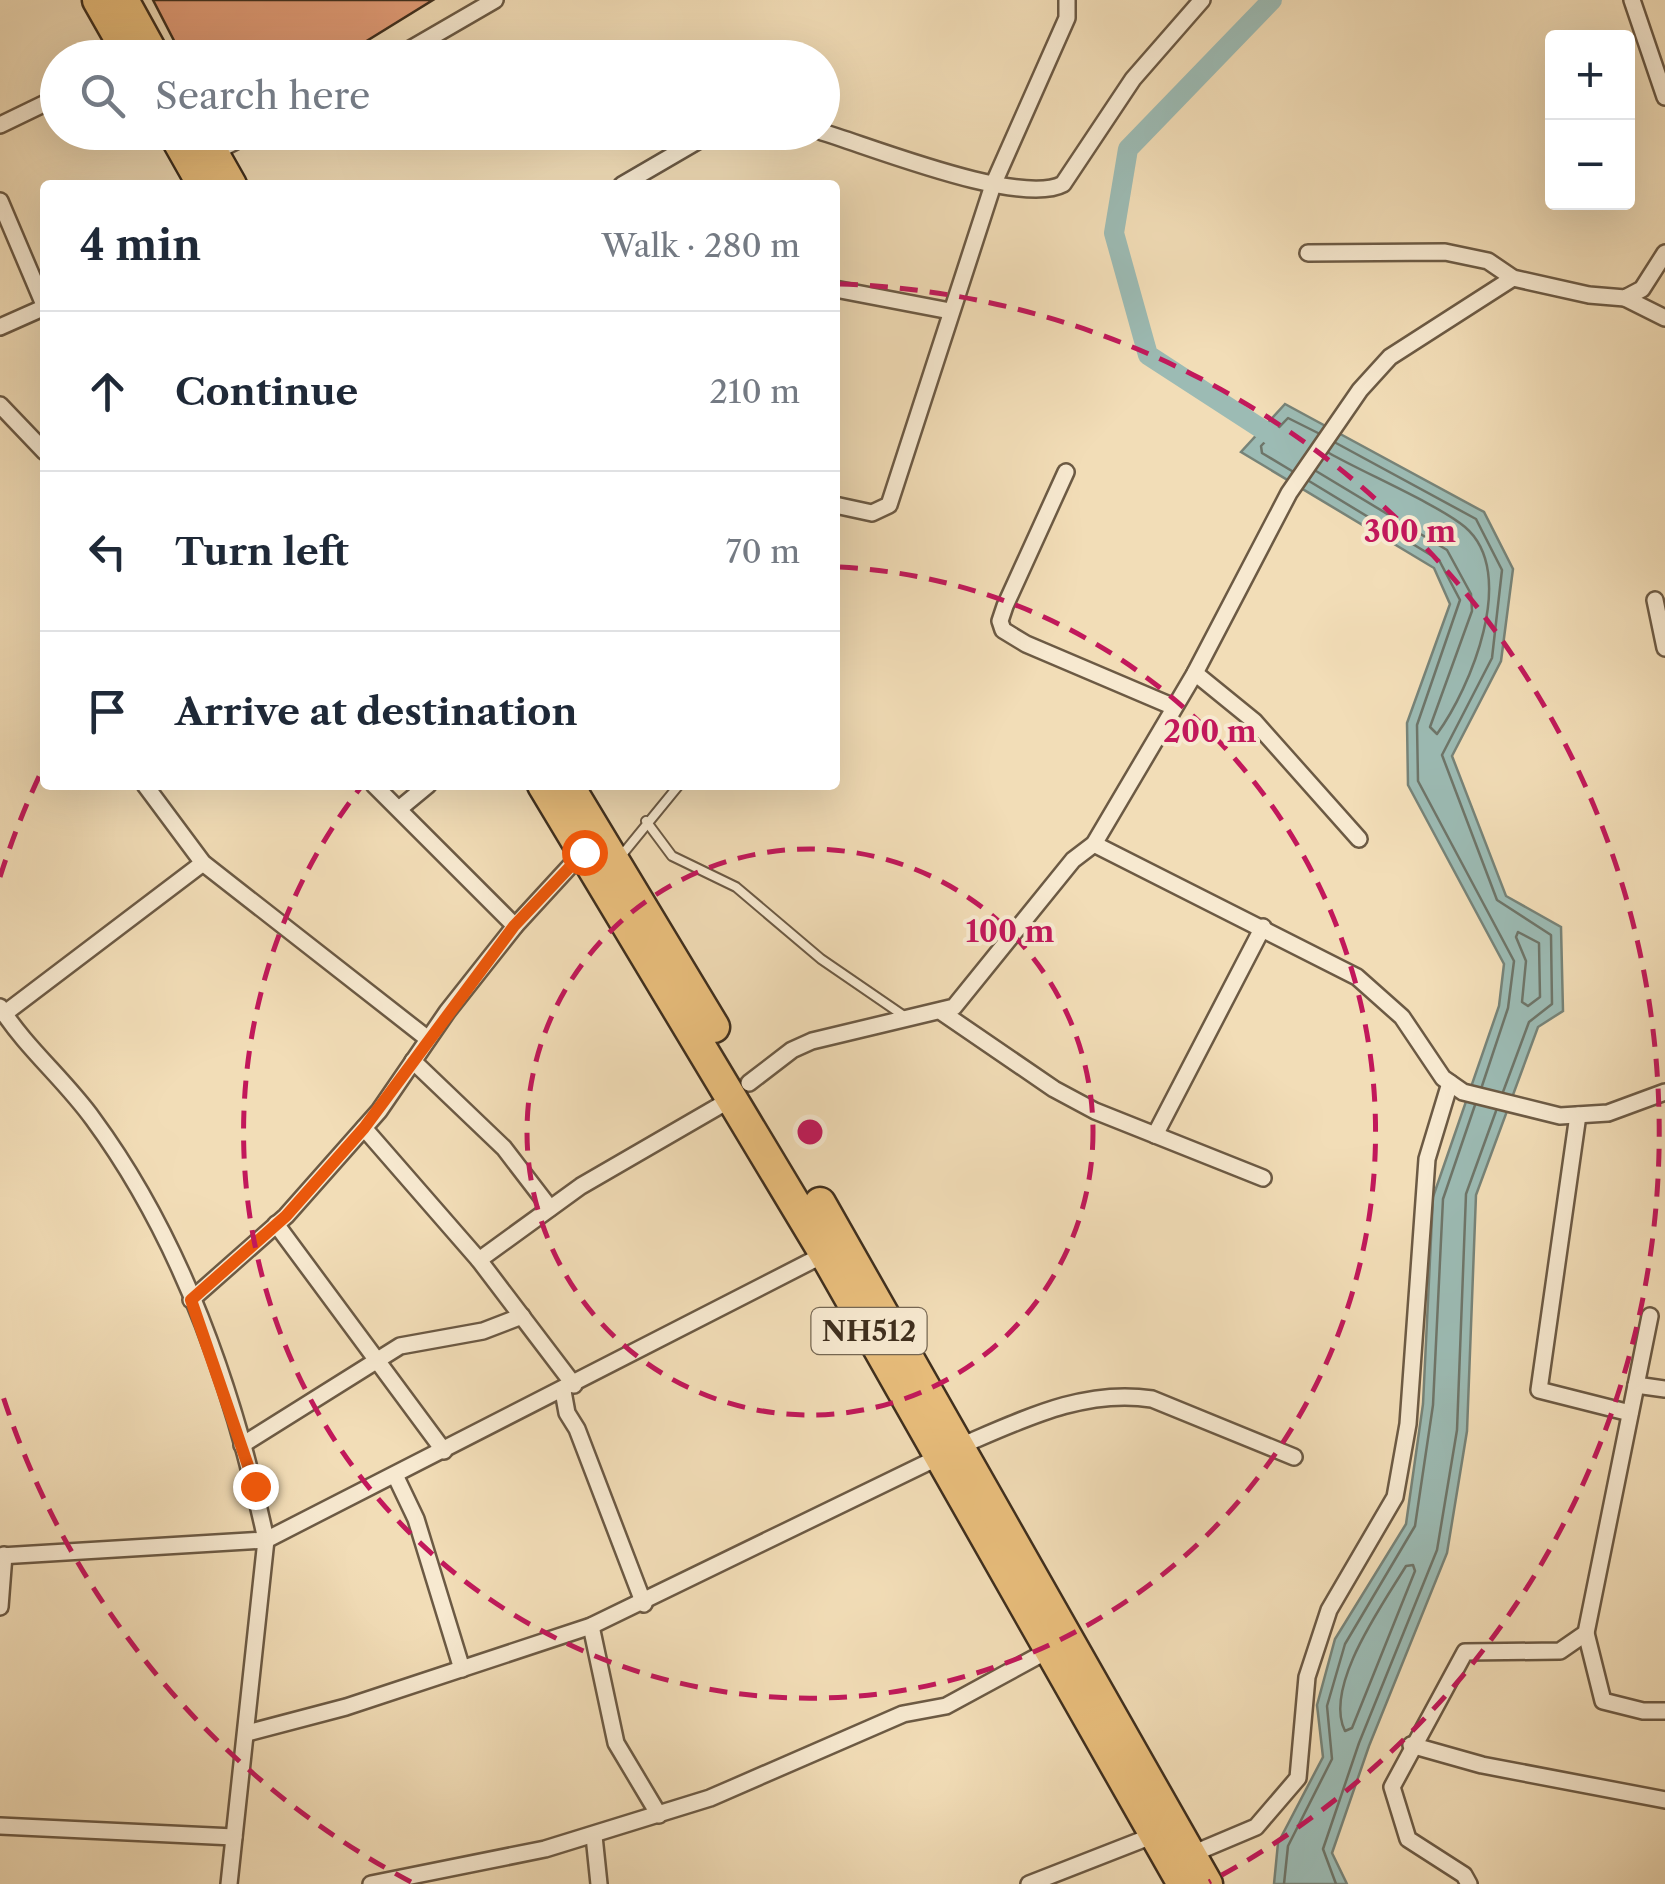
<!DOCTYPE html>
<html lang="en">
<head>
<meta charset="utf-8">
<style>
	:root { --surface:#fff; --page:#f2f2f3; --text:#1f2937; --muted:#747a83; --line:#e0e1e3 }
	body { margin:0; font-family:"Libre Caslon Text",serif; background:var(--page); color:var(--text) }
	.controls { position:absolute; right:30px; top:30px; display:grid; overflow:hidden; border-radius:10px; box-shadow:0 10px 40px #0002 }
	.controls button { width:90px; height:90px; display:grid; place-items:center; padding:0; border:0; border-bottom:2px solid var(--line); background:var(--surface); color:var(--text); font:50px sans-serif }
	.stop { position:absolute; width:30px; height:30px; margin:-22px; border:8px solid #ea580c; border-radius:50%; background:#fff }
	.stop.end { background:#ea580c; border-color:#fff; box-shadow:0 2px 10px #0008 }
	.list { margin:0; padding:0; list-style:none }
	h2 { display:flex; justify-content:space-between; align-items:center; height:130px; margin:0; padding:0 40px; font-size:42px }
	h2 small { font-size:32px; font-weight:400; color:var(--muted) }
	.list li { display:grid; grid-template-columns:65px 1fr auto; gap:30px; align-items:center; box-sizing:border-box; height:160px; padding:0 40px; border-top:2px solid var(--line) }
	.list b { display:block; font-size:38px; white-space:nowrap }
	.list em { font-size:32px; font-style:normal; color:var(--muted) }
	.icon { flex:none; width:55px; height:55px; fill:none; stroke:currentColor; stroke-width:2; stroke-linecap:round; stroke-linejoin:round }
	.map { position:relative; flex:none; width:1665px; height:1884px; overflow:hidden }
	.search { position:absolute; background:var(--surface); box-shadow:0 10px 40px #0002; left:40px; top:40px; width:800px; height:110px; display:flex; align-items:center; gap:25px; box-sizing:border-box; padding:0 35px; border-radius:55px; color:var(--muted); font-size:38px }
	.panel { position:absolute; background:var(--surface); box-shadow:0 10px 40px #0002; left:40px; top:180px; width:800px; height:610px; border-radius:10px }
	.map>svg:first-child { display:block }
	.water { fill:#9cbbb4; stroke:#778378; stroke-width:2.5 }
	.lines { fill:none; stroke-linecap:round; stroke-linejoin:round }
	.shore { stroke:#6e7569; stroke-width:2.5 }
	.canal { stroke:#9cbbb4; stroke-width:20 }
	.building { fill:#e39d78; stroke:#3f2f1e; stroke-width:2.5 }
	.lane-casing { stroke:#6c5a44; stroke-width:12 }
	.street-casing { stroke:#6c5a44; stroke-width:20 }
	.highway-casing { stroke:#3f2f1e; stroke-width:35 }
	.lane { stroke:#f7e9d0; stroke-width:8 }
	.street { stroke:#f7e9d0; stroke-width:15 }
	.highway { stroke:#e9be7c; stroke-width:30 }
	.route { stroke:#ea580c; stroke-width:12 }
	.ring { fill:none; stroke:#c2185b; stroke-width:5; stroke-dasharray:18 12 }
	.labels { text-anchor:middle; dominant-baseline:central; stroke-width:8; stroke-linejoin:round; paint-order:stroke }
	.shield { fill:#f7e9d0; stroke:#766753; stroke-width:2.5 }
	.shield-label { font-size:28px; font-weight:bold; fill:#3f2f1e }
	.centre { fill:#c2185b; stroke:#f7e9d0; stroke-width:5 }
	.ring-label { font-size:30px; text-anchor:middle; font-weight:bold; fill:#c2185b; stroke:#f7e9d0; stroke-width:8; stroke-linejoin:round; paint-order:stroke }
</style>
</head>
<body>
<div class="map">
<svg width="1665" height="1884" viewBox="0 0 1665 1884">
	<rect width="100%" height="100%" fill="#f2ddb7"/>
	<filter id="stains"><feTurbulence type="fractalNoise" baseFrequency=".002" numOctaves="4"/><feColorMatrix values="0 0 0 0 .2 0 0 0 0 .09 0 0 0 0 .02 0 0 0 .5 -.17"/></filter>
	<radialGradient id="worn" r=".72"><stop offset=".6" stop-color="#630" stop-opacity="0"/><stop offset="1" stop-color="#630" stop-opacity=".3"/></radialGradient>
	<polygon class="water" points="1285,404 1484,512 1513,569 1501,661 1452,756 1506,896 1561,927 1563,1011 1538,1027 1476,1195 1467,1431 1447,1553 1369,1746 1332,1853 1347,1884 1274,1884 1278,1843 1323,1757 1317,1705 1335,1639 1406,1524 1423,1404 1433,1197 1499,1006 1504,964 1408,785 1407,723 1450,604 1434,568 1241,452"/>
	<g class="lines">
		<g class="shore">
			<polyline points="1336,443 1476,519 1502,570 1492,658 1442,755 1497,900 1551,935 1552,1004 1529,1022 1503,1092"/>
			<polyline points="1292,471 1262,453 1261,446 1288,418 1318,433"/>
			<path d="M 1316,471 L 1447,550 L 1471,594 L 1472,611 L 1430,727 L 1437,734 C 1470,689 1519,573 1465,527 C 1437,504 1364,473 1329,453"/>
			<polyline points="1309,481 1439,560 1460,600 1417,725 1418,781 1514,961 1508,1008 1482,1086"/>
			<polygon points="1518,932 1539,943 1540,997 1528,1006 1522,1002 1526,961 1516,937"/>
			<path d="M 1413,1565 L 1415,1571 L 1352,1728 L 1345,1731 C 1323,1687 1383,1604 1406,1566 Z"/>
			<polyline points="1284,1884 1288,1846 1332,1759 1327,1706 1345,1644 1415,1526 1433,1405 1443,1199 1475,1105"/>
			<polyline points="1336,1884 1323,1849 1359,1743 1437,1550 1457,1430 1466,1194 1496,1111"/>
		</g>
		<polyline class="canal" points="1272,0 1128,149 1114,233 1148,355 1285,444"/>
	</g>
	<polygon class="building" points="153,0 433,0 339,58 183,58"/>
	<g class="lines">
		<defs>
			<g id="lane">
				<polyline points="646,821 672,856 736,887 821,959 907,1018"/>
				<polyline points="621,856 679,785"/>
			</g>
			<g id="street">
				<polyline points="1632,0 1665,97"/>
				<polyline points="395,58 495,0"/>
				<polyline points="0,125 58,97"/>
				<path d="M 822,132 C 872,147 1021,207 1063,184 L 1133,79 L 1202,0"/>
				<polyline points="213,153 253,132"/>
				<polyline points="622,185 713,132"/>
				<polyline points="0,201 45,307"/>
				<polyline points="1308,253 1445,252 1488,261 1513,278 1589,295 1625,298 1642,289 1665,253"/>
				<polyline points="835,289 950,311"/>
				<polyline points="1625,298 1665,318"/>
				<polyline points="0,327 45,307"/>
				<polyline points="0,405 45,452"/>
				<polyline points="1066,472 1005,606 1000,621 1003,630 1026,644 1174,707"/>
				<polyline points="835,505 872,513 889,505 993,185 1067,18 1067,0"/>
				<polyline points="1655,600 1665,648"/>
				<polyline points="1195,673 1254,721 1359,839"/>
				<polyline points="145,785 203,863 428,1039"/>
				<polyline points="374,785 515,926"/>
				<polyline points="399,809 428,785"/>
				<polyline points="1094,844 1357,977 1402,1017 1443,1078 1463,1092 1560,1116 1608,1113 1665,1092"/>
				<path d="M 0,1007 C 26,1048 65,1080 93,1119 C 182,1240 235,1394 266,1540 L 229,1884"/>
				<polyline points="943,1013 1054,1089 1095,1111 1263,1178"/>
				<polyline points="4,1014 203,863"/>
				<polyline points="413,1061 504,1148 550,1208"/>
				<polyline points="749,1083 792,1050 812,1041 954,1007 1073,860 1094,844 1195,673 1289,493 1360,390 1390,357 1513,278"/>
				<polyline points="1578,1115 1539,1390 1630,1413"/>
				<polyline points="364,1128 479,1260 574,1385"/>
				<polyline points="1155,1135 1263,927"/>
				<polyline points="276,1224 444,1451"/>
				<polyline points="479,1260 581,1186 733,1098"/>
				<polyline points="191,1300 286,1216 379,1111 447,1012 515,926 583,852"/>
				<polyline points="1636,1385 1665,1389"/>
				<polyline points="563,1391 567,1413 577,1429 644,1604"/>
				<polyline points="242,1445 400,1346 483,1331 522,1316"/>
				<path d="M 958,1447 C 1020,1421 1083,1388 1152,1399 L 1294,1457"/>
				<polyline points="395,1475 416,1519 462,1669"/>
				<polyline points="0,1556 266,1540 825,1254"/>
				<polyline points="0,1607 4,1555"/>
				<polyline points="591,1626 616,1743 659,1815"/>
				<polyline points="1586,1633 1603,1701 1643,1711 1665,1711"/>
				<polyline points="247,1733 346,1707 591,1626 939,1457"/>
				<polyline points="1411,1745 1482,1765 1665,1800"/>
				<polyline points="0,1826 234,1837"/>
				<polyline points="594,1836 599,1884"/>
				<polyline points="1192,1854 1256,1827 1298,1778 1307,1677 1329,1610 1395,1497 1408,1424 1427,1159 1450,1083"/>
				<polyline points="371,1884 545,1849 710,1798 903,1714 946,1706 1049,1650"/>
				<polyline points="1029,1884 1157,1834"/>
				<polyline points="1469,1884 1464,1875 1408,1839 1392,1787 1465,1652 1560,1651 1586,1633 1650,1316"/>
			</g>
			<g id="highway">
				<polyline points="98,0 131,58"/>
				<polyline points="123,0 155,58"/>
				<polyline points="173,132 203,185"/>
				<polyline points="201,132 231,185"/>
				<polyline points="543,785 825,1254 1183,1884"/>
				<polyline points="568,785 714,1027"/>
				<polyline points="820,1203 1207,1884"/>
			</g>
		</defs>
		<use href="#lane" class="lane-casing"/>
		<use href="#street" class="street-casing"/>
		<use href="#highway" class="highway-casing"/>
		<use href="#lane" class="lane"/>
		<use href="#street" class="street"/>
		<use href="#highway" class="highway"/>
	</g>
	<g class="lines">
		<polyline class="route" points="255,1486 191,1300 286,1216 364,1128 514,926 584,852"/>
	</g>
	<g class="ring">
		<circle cx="810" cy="1132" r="283"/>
		<path d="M840 567A566 566 0 1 1 361 787"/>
		<path d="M411 1882A849 849 0 0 1 0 1387M0 877A849 849 0 0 1 44 766M840 284A849 849 0 0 1 1209 1882"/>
	</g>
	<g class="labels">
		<rect class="shield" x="811.5" y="1308" width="115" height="46" rx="8"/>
		<g class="shield-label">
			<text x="869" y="1331">NH512</text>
		</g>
	</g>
	<circle cx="810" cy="1132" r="15" class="centre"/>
	<g class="ring-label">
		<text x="1410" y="542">300 m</text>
		<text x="1210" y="742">200 m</text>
		<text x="1010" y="942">100 m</text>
	</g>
	<rect width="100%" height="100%" filter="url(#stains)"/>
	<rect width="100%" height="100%" fill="url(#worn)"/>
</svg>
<div class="controls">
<button>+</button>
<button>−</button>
</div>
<div class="stop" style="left:584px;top:852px"></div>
<div class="stop end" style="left:255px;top:1486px"></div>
<div class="search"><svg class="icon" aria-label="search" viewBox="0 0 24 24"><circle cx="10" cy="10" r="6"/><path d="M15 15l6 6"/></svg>Search here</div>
<section class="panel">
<h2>4 min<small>Walk · 280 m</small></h2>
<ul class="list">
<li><svg class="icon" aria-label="ahead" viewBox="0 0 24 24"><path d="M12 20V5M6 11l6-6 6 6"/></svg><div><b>Continue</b></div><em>210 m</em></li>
<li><svg class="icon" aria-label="left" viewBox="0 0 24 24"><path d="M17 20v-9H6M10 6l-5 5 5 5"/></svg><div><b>Turn left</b></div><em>70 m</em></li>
<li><svg class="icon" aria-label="arrive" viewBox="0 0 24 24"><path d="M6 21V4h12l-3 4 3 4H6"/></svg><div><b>Arrive at destination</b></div></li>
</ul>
</section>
</div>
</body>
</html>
